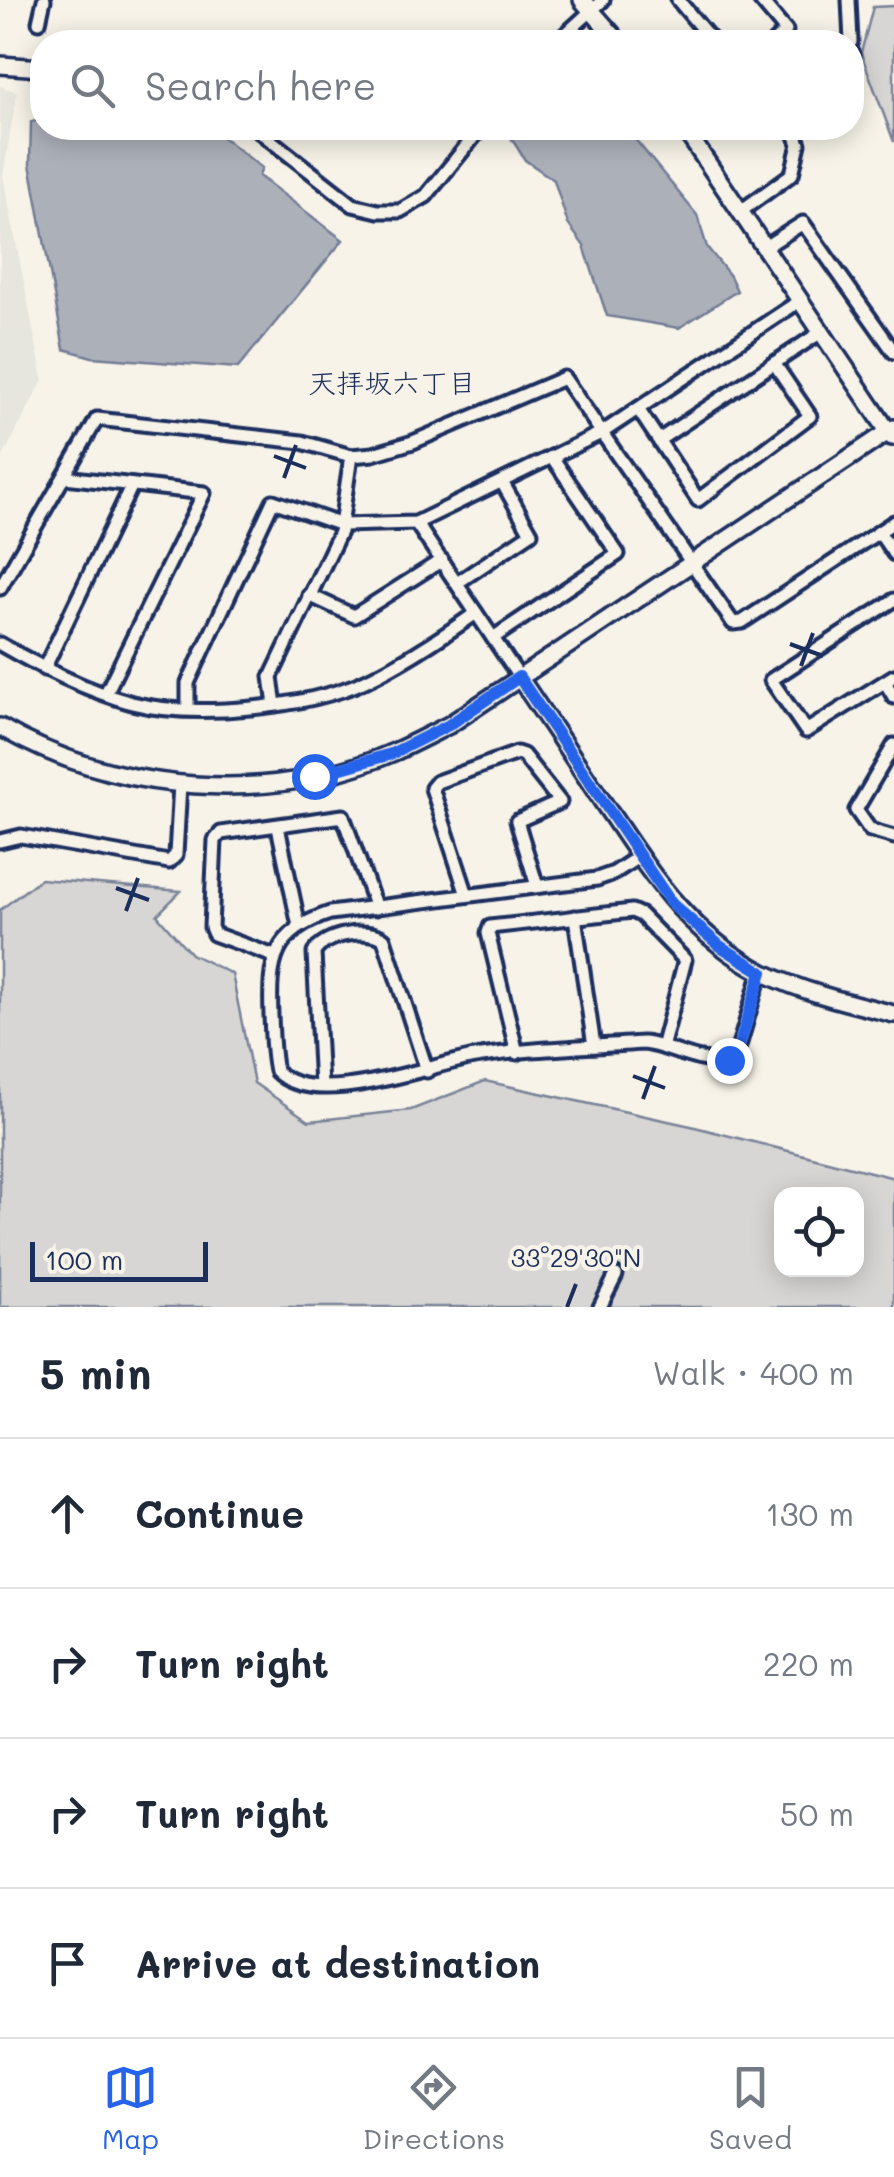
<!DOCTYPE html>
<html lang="en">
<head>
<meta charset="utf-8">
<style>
	:root { --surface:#fff; --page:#f2f2f3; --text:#1f2937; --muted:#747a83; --line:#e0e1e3; --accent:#2563eb }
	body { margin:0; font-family:Mali,"Klee One",sans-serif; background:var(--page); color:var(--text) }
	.controls { position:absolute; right:30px; bottom:30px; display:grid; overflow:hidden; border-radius:20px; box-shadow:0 5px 25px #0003 }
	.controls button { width:90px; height:90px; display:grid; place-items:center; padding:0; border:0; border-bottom:2px solid var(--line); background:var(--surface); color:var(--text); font:50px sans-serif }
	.scale { position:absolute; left:30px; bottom:25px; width:178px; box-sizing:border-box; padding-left:10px; border:5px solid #1b2f5e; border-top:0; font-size:28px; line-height:35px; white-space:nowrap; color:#1b2f5e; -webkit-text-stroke:8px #f7f3e8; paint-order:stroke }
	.stop { position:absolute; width:30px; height:30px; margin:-22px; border:8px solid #2563eb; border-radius:50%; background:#fff }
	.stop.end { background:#2563eb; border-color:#fff; box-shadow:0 2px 10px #0008 }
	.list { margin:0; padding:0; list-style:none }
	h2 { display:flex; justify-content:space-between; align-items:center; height:130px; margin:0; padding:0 40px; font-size:42px }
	h2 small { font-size:32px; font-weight:400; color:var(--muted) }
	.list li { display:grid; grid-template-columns:65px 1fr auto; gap:30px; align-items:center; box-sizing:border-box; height:150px; padding:0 40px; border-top:2px solid var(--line) }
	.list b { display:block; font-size:38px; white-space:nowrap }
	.list em { font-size:32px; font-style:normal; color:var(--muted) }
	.icon { flex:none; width:55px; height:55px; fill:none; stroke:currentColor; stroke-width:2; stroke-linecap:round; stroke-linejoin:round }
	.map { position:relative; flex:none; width:894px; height:1307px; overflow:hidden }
	.search { position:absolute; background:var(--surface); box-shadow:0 5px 25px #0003; left:30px; right:30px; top:30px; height:110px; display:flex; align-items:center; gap:25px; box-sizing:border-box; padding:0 35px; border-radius:40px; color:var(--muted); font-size:38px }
	.sheet { height:730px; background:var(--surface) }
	nav { display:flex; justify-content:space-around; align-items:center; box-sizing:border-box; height:140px; border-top:2px solid var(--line); background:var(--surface); font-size:28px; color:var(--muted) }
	nav a { display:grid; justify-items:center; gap:5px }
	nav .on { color:var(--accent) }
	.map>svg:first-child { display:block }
	.built { fill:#e6e5de }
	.green { fill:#d7d6d4; stroke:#798299; stroke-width:2.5; fill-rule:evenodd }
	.water { fill:#acb0b9; stroke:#727c95; stroke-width:2.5 }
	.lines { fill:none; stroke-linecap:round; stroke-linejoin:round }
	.street-casing { stroke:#1b2f5e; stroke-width:19 }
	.secondary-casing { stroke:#1b2f5e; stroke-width:22 }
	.street { stroke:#f7f3e8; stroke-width:11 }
	.secondary { stroke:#f7f3e8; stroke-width:15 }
	.route { stroke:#2563eb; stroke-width:12 }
	.ticks { fill:none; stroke:#1b2f5e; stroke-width:4 }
	.labels { text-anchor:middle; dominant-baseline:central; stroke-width:8; stroke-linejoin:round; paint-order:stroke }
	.neighbourhood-label { font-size:28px; fill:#1b2f5e; stroke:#f7f3e8 }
	.ticks-label { font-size:25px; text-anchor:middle; fill:#1b2f5e; stroke:#f7f3e8; stroke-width:8; stroke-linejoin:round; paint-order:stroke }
</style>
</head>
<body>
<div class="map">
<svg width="894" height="1307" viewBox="0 0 894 1307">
	<rect width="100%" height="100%" fill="#f7f3e8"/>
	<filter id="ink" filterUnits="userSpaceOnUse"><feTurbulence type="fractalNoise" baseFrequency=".01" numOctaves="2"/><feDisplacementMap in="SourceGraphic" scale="20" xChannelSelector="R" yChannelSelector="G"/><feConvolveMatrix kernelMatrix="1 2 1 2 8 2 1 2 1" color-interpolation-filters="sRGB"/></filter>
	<g filter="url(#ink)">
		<polygon class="built" points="0,86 17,92 3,176 43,380 0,462"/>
		<g class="green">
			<polygon points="894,6 894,142 861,53 873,7"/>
			<path d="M 40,879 L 181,891 L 157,915 L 191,954 L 232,974 L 254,1083 L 309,1121 L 411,1110 L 485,1081 L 691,1126 L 894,1178 L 894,1307 L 0,1307 L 0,910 ZM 782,1194 L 856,1194 L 856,1270 L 782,1270 Z"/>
		</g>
		<g class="water">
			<polygon points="42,120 42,128 211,128 262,168 259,176 343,240 238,368 92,357 64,349 30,164 31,122"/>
			<polygon points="505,128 626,128 697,215 707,247 730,276 737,291 679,328 607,316 584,246 568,224 554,180 525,160"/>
		</g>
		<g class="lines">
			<defs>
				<g id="street">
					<polyline points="678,0 713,42"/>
					<polyline points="760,0 786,31 774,42"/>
					<polyline points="849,0 851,42"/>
					<polyline points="39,22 44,0"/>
					<polyline points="557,42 603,0"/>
					<polyline points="852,54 852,99"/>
					<polyline points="255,128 353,205 378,211 400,211 426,196 481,128"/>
					<polyline points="741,211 792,174 799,144 793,128"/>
					<polyline points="765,247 803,223 894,352"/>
					<polyline points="638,409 698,500 810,416 774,363"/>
					<polyline points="659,440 821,332"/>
					<polyline points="65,477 204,493 106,693"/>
					<polyline points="416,523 519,677"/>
					<polyline points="879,532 894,554"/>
					<polyline points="457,583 531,533 502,482"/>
					<polyline points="0,588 97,419 302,442 351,456 373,454 413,442 564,378 733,623 742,622 894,522"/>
					<polyline points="309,595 354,616 442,560"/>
					<polyline points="894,600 771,680 806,731 894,676"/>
					<polyline points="493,638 618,554 552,457"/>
					<path d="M 0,644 C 42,668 85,690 132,703 C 195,719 307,708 365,681 C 405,662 441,638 476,613"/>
					<polyline points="44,669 132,485"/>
					<polyline points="885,682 894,697"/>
					<polyline points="275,705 271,677 340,532 351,456"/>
					<polyline points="188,709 188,683 273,501 342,525 416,523 603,432 801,300"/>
					<polyline points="894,745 856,810 870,830 894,837"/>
					<polyline points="278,827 299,926"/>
					<polyline points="0,841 21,836 169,862 176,855 180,784"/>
					<path d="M 638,857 L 614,873 L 597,879 L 330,913 C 272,932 269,962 271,1016 C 272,1035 272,1053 276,1071 C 315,1111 428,1065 475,1057 C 530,1048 588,1047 643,1043 C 673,1045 722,1080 739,1046 L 761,971"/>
					<polyline points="467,895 432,788 437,782 517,753 523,755 560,802 517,821 537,886"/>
					<polyline points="575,917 594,1046"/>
					<polyline points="274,956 214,934 211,927 215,840 221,833 343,816 376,908"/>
					<polyline points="517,1053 488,933 490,927 632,911 641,915 685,960 663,1044"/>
					<path d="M 321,1086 L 314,953 C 323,934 369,927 384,939 L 427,1071"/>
					<polyline points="600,1307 616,1275"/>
				</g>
				<g id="secondary">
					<polyline points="582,0 619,42"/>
					<polyline points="0,65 42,68"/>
					<polyline points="684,128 892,437"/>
					<path d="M 519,677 C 547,719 576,761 604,804 C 650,872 687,934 764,973 C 805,993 850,1003 894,1014"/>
					<path d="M 0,727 C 116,794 270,806 394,752 C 412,744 431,734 449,725 L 894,428"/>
				</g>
			</defs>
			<use href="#street" class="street-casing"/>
			<use href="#secondary" class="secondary-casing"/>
			<use href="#street" class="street"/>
			<use href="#secondary" class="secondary"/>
		</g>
	</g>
	<g class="lines" filter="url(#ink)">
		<polyline class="route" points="314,776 391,754 449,725 519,677 672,904 720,946 762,972 739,1046 729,1060"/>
	</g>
	<path class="ticks" d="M 274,456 L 306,468M 284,478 L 296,445M 790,644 L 823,656M 801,666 L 813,633M 116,888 L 149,900M 126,911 L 138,878M 633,1076 L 665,1088M 643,1099 L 655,1066M 567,1307 L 576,1284"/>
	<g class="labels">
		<g class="neighbourhood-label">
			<text x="392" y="382">天拝坂六丁目</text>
		</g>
	</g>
	<g class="ticks-label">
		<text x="576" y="1267">33°29'30"N</text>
	</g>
</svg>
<div class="controls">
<button><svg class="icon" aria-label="locate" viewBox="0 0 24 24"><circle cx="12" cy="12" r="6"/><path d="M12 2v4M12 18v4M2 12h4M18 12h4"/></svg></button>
</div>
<div class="scale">100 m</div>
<div class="stop" style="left:314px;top:776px"></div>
<div class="stop end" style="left:729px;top:1060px"></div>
<div class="search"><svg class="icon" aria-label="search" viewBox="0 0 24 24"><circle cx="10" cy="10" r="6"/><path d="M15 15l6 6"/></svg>Search here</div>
</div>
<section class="sheet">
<h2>5 min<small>Walk · 400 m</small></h2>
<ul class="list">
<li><svg class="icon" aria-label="ahead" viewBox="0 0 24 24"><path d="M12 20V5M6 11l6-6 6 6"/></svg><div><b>Continue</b></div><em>130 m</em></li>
<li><svg class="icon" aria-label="right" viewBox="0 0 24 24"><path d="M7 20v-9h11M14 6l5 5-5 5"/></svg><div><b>Turn right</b></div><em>220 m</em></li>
<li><svg class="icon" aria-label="right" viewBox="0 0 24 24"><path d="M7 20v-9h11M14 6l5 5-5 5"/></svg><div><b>Turn right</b></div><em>50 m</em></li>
<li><svg class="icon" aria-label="arrive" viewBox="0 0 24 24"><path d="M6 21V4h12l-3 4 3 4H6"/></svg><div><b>Arrive at destination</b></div></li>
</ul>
</section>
<nav>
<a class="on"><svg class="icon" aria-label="map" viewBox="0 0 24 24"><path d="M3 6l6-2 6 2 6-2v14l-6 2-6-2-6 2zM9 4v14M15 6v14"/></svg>Map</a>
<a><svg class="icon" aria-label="directions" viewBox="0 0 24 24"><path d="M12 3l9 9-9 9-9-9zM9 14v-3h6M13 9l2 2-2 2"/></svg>Directions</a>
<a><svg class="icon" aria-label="saved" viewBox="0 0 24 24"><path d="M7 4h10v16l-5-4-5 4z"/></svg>Saved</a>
</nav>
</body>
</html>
